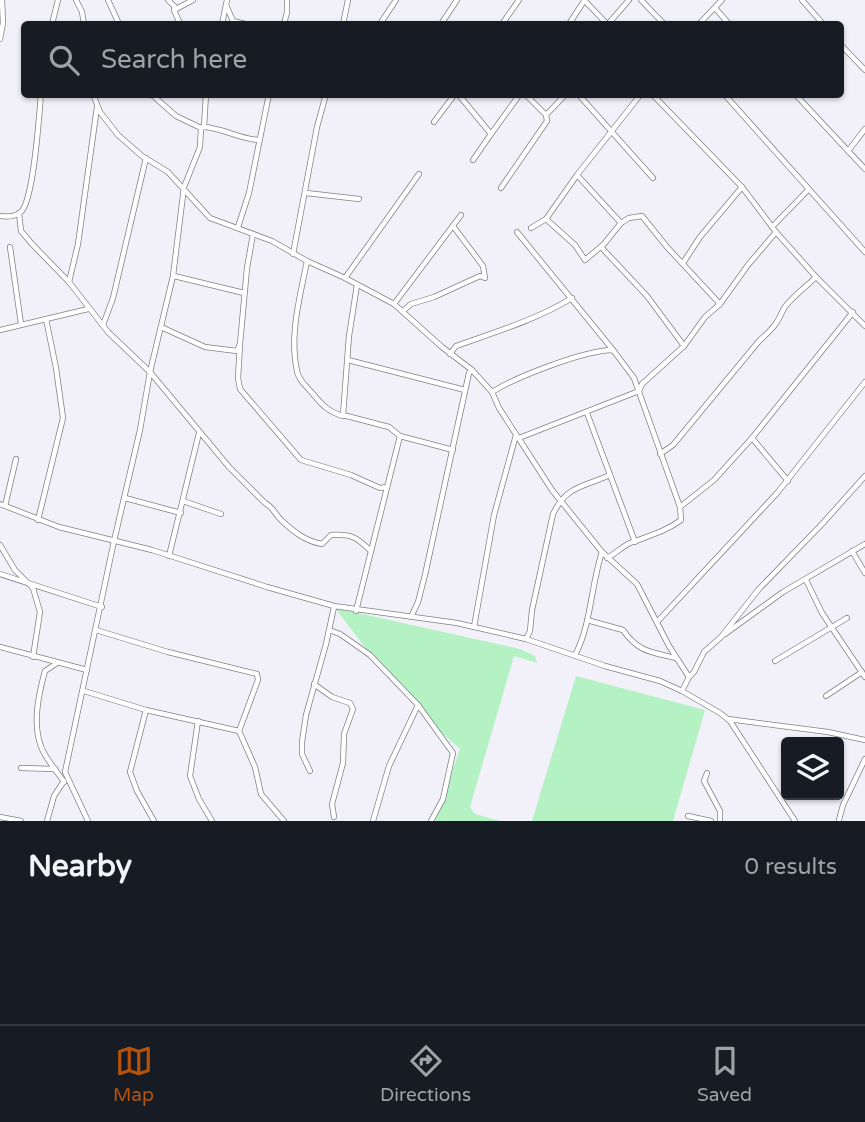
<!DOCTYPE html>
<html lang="en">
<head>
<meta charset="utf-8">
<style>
	:root { --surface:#171b24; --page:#242831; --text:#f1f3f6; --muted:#9ea1a6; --line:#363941; --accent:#b45309 }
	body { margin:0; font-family:"Varela Round",sans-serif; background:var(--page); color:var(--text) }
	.controls { position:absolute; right:21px; bottom:21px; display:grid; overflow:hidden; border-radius:7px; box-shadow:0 2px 5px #0004 }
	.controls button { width:63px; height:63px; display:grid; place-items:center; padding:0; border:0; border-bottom:2px solid var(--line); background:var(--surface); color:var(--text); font:35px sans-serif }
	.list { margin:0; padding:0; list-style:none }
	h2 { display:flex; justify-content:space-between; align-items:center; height:91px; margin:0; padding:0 28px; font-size:30px }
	h2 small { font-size:23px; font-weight:400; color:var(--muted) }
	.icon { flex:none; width:38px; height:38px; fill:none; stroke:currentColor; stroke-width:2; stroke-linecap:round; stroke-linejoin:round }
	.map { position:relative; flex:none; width:865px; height:821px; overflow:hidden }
	.search { position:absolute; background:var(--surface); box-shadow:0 2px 5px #0004; left:21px; right:21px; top:21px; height:77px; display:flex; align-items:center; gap:18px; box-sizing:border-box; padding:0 24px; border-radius:7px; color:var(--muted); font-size:26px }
	.sheet { height:203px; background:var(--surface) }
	nav { display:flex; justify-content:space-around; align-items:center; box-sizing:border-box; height:98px; border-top:2px solid var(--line); background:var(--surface); font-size:19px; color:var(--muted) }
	nav a { display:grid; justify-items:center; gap:4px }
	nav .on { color:var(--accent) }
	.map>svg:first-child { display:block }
	.green { fill:#b4f2c3 }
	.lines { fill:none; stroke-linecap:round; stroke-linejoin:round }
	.minor-casing { stroke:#808087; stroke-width:6 }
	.minor { stroke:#fff; stroke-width:4.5 }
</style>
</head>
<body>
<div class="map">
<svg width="865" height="821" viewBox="0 0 865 821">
	<rect width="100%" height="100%" fill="#f2f1f9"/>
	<g class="green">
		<polygon points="335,608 520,649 535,656 537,663 514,656 470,807 475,814 500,821 435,821 460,749 441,732 402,684 376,662"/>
		<polygon points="576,676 705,710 673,821 532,821"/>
	</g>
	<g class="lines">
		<defs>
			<g id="minor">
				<polyline points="76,0 82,12 84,24"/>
				<polyline points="108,0 119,24"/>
				<polyline points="168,0 175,7 174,10 193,0"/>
				<polyline points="584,0 607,24"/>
				<polyline points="641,0 664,24"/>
				<polyline points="802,0 823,24"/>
				<polyline points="226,5 233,21 245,24"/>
				<polyline points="715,8 729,24"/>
				<polyline points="174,10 180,24"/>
				<polyline points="52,24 58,0"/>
				<polyline points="222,24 227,0"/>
				<polyline points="284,24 287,12 287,0"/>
				<polyline points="343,24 348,0"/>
				<polyline points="380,24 396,0"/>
				<polyline points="441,24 457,0"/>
				<polyline points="502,24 519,0"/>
				<polyline points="569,24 584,1"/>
				<polyline points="608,24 629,0"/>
				<polyline points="699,24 722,0"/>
				<polyline points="0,39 3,23 2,0"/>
				<polyline points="840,44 865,70"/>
				<polyline points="93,94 100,112 118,135 142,156 168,172 210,218 272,241 307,261 345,278 394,304 442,347 472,370 492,392 499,408 552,490 602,552 637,584 669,646 689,677 682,691"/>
				<polyline points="151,94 176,116 201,128"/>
				<polyline points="458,94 491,134 473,160"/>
				<polyline points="525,94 546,115"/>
				<polyline points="578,94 653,178"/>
				<polyline points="652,94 742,187 776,232 816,277 865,326"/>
				<polyline points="724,94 865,252"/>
				<polyline points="795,94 865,169"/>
				<polyline points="391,95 392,94"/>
				<polyline points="434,122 455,94"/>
				<path d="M 204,127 C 223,128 239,139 259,140"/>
				<polyline points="491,134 520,94"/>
				<polyline points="848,151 865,129"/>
				<polyline points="577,175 621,223 604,244 585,260 575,245 546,219 577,175 641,94"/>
				<polyline points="501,188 547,121 546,115 566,94"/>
				<polyline points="306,193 359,199"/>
				<path d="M 19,213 L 21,231 L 32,244 L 69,282 L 108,332 L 150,372 L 229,467 L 265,503 C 273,507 275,514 281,520 C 294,532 305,541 322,544 L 331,535 C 352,534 356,537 370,550"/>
				<path d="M 0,216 C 7,217 15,217 21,212 C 34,199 39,116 41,94"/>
				<polyline points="621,223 629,218 642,216 667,247 720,304"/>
				<polyline points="238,227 249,193 269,94"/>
				<polyline points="772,227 808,190"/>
				<polyline points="531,228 546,219"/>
				<polyline points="517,232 613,350"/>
				<polyline points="10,247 21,324"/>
				<polyline points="601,247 647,296 684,346"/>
				<polyline points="293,254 317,127 326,94"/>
				<path d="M 307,261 C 300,297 289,335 297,371 C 298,379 307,387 313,394 C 322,405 329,412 343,416"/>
				<polyline points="683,263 700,237 742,187"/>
				<polyline points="174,276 244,293"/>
				<polyline points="345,278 419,174"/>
				<polyline points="69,282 78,244 97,107"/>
				<polyline points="357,285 349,336 343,415 389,427 400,436 453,450"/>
				<polyline points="394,304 461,215"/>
				<polyline points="403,311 411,304 434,297 480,276 485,278 483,266 453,226"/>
				<polyline points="103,325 113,298 146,158"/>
				<polyline points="161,327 205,347 237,351 240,344 247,268 253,234"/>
				<polyline points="0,330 88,309"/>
				<polyline points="240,344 238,378 240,389 301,460 351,475 380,488 387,487"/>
				<path d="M 450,354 L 456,346 C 495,332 536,320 572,298"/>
				<polyline points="348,360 465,390"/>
				<path d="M 492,392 C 516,377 585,350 613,350 L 634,378 L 680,507"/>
				<polyline points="587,413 635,542"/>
				<polyline points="519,438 639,391 642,384 684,346 705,317 720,304 748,265 776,232"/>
				<polyline points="752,438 788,481"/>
				<path d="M 660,454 L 673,445 L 759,341 C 772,329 776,326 783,310 C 787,301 808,285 816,277"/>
				<polyline points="125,498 181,513"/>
				<polyline points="183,501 221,514"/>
				<polyline points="0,504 59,527 152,550 267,587 334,606 457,623 526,639 605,666 660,681 682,691 720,713 730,721 795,821"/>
				<polyline points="5,506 16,459"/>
				<polyline points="38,520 63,418 56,368 46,319"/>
				<polyline points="0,545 15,570 33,588 40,612 33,657"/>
				<polyline points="852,551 865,573"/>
				<polyline points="169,556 199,433"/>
				<path d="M 607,558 C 615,554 623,546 630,543 C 648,536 665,532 681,520 L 680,507 L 714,480 L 752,438 L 853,312"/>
				<polyline points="0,574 102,607"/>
				<polyline points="806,580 822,613 865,677"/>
				<polyline points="356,611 400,436"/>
				<polyline points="411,617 418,602 425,575 469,373 472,370"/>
				<path d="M 587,620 L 623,630 C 638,652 651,652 676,658"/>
				<polyline points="658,621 778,492 865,382"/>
				<polyline points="474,627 494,515 516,435"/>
				<polyline points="96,630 168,652 257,674 258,680 239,731 255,767 261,794 284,821"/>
				<polyline points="329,630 340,634 370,655 418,705 453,753 443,799 431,821"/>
				<polyline points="725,634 783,592 865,544"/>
				<path d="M 526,639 L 530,631 L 532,610 L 553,514 C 567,485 584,487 610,475"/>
				<polyline points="0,647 87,670"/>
				<path d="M 575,655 C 591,626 591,585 602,552"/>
				<polyline points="775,661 847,618"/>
				<path d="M 57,663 L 45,671 C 38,696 32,726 42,749 C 48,762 57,771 64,782"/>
				<polyline points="689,677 694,672 704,652 721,637 758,590 823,523 865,476"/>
				<polyline points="314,684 332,697 350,703 353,709 344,734 343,763 332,804 334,817"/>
				<polyline points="84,691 146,710 239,731"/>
				<polyline points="826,696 862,672"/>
				<polyline points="146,710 130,772 137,791 154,821"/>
				<polyline points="728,719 828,732 865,740"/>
				<polyline points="198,721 190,776 199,799 212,821"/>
				<polyline points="21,768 55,769"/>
				<polyline points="310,771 302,754 302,742 306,715 326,644 334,607"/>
				<polyline points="707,773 704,781 720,811 720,821"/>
				<polyline points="688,816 711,821"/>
				<polyline points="0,817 21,821"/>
				<polyline points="839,820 843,805 865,759"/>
				<polyline points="47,821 54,796 64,781"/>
				<polyline points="88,821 65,772 114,541 140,430 150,372 173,276 184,187 200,147 201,128 204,127 206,94"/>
				<polyline points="373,821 389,766 418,705"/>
			</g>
		</defs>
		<use href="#minor" class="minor-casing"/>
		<use href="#minor" class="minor"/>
	</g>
</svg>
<div class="controls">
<button><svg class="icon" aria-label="layers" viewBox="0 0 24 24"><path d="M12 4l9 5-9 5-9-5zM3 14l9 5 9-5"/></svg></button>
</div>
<div class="search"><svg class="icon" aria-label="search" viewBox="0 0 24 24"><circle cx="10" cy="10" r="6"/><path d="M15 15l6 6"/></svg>Search here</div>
</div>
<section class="sheet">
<h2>Nearby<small>0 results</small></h2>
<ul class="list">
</ul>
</section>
<nav>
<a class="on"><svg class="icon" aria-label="map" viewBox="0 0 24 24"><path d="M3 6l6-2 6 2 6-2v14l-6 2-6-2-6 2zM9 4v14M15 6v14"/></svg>Map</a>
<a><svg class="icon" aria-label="directions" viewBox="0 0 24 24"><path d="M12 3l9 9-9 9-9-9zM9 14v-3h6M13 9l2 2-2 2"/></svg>Directions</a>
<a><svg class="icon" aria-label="saved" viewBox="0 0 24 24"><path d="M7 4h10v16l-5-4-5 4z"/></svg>Saved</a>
</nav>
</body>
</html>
